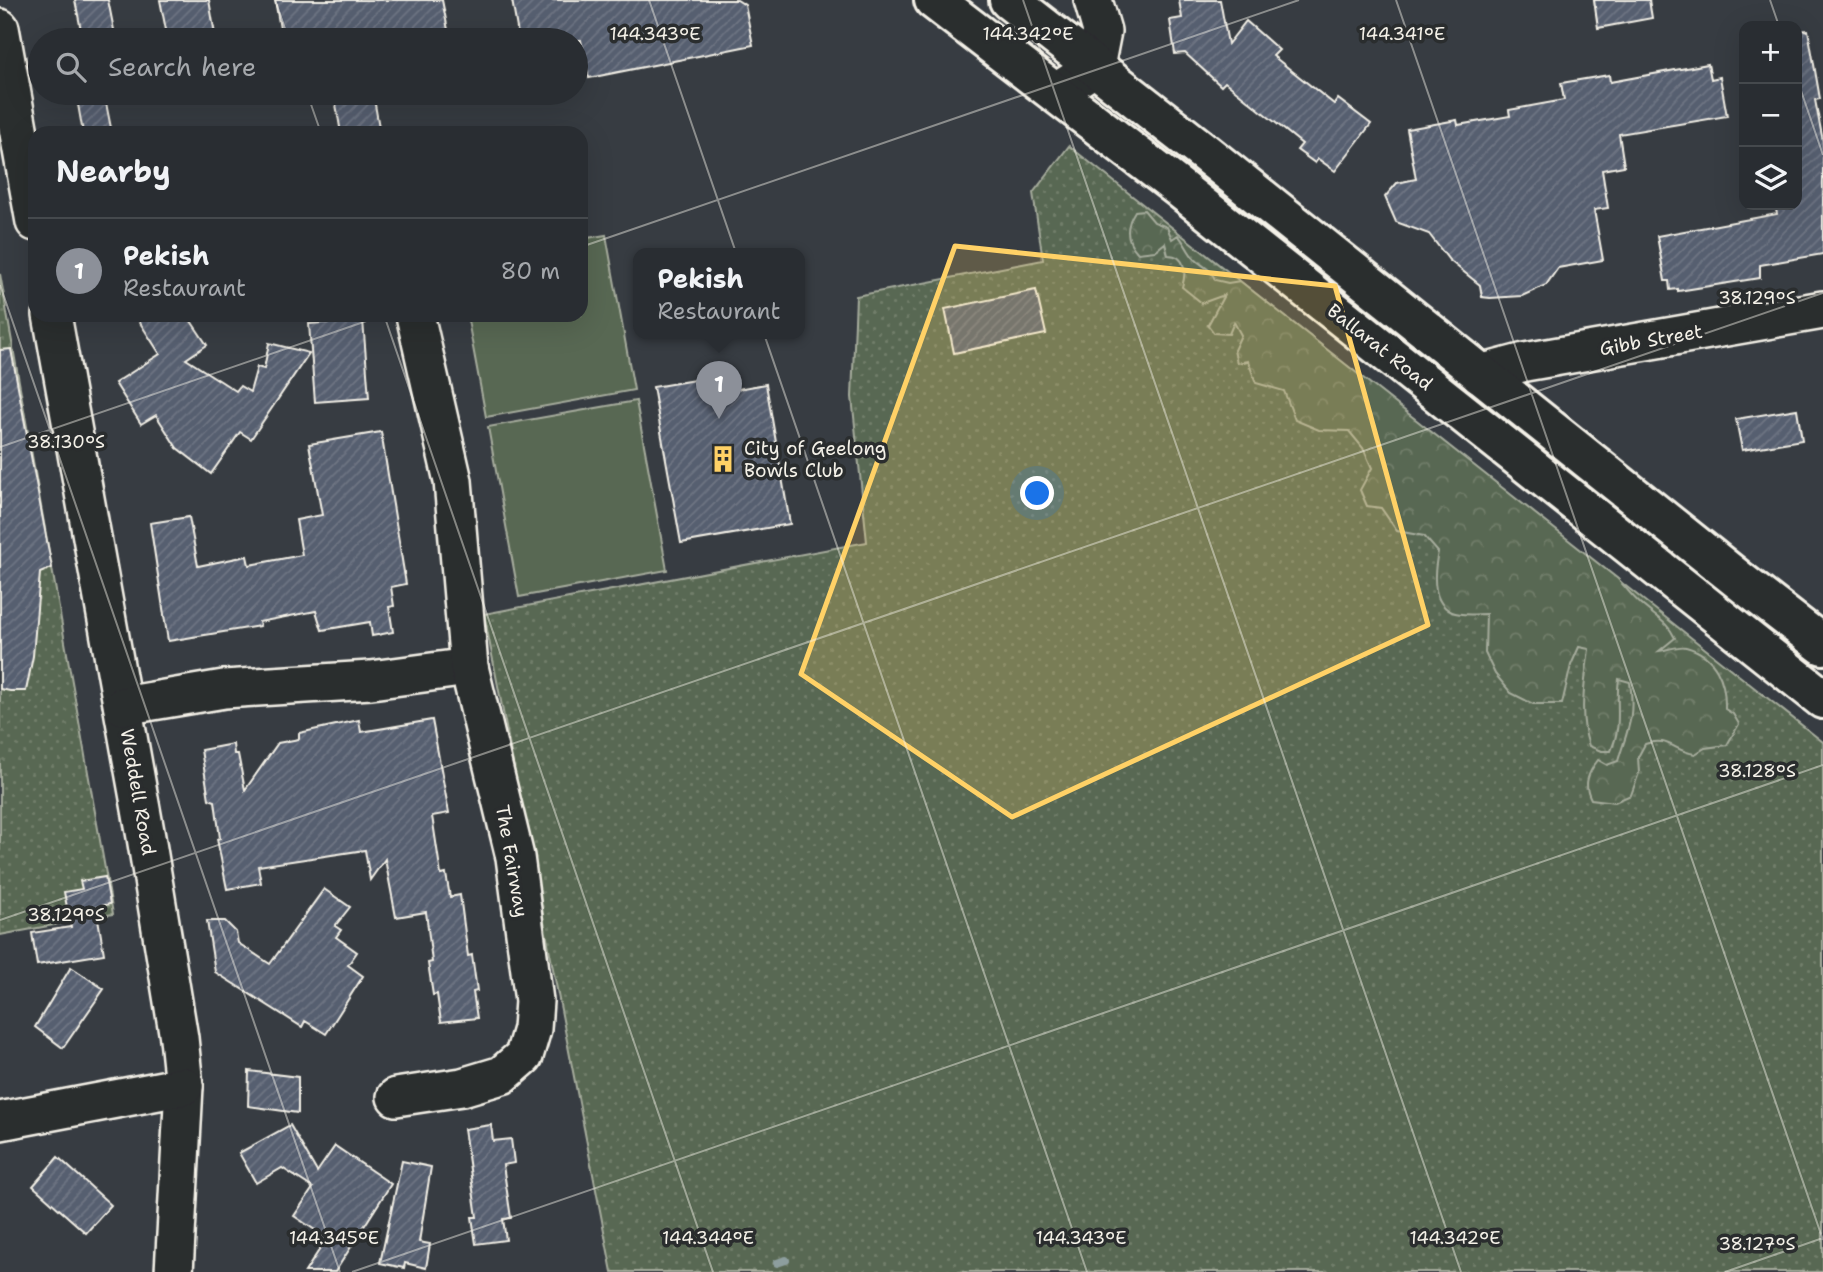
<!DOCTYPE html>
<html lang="en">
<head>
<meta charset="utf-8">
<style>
	:root { --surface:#292d32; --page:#35393e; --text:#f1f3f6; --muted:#a5a8ac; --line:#45494d; --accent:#8c9099 }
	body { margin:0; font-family:"Shantell Sans",sans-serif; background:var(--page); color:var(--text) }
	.controls { position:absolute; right:21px; top:21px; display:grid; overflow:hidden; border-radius:14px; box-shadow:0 7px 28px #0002 }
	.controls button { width:63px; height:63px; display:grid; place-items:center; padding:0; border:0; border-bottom:2px solid var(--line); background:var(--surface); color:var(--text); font:35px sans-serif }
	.you { position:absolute; left:1038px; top:494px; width:24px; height:24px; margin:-18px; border:5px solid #fff; border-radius:50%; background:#1a73e8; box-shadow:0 0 0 10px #1a73e833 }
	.badge { display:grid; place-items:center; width:46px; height:46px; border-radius:50%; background:var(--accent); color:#fff; font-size:23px; font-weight:700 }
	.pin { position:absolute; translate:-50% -58px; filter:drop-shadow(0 2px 4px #0008) }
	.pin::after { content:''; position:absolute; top:37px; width:24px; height:21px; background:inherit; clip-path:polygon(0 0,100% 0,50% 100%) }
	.popup { position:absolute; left:633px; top:248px; width:172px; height:91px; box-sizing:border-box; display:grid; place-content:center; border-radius:14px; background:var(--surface); filter:drop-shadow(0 2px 5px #0005); font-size:23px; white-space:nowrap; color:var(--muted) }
	.popup b { font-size:26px; color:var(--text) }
	.popup::after { content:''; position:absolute; left:50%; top:100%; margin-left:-14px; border:14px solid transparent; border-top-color:var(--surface) }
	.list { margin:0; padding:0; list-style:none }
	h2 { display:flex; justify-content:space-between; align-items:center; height:91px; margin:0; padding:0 28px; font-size:30px }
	h2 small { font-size:23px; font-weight:400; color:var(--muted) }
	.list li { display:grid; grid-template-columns:46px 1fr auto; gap:21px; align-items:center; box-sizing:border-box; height:105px; padding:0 28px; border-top:2px solid var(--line) }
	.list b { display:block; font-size:26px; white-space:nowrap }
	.list p { margin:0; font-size:23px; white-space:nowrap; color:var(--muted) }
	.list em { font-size:23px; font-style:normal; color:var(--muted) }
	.icon { flex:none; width:38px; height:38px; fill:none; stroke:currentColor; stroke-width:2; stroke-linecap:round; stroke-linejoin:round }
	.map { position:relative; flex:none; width:1823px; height:1272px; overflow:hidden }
	.search { position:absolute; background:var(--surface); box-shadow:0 7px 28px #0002; left:28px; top:28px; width:560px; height:77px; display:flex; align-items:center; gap:18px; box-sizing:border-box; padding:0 24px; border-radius:38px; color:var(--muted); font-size:26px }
	.panel { position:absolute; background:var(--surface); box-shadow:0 7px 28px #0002; left:28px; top:126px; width:560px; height:196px; border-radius:21px }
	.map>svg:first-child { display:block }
	.grass { fill:url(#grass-dots); stroke:#a6ac9d; stroke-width:2 }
	.forest { fill:url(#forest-crowns); stroke:#a6ac9d; stroke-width:2 }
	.garden { fill:#596852; stroke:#a6ac9d; stroke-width:2 }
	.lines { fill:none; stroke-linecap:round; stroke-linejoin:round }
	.stream { stroke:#8d9e9e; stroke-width:8 }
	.building { fill:url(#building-hatch); stroke:#f4f1e8; stroke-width:2 }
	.minor-casing { stroke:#f4f1e8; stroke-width:42 }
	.highway-casing { stroke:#f4f1e8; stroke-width:44 }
	.minor { stroke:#2a2d2e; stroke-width:37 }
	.highway { stroke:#2a2d2e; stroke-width:38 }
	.marked { fill:#ffd166; fill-opacity:0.2; stroke:#ffd166; stroke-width:5; stroke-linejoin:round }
	.ticks { fill:none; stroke:#f4f1e8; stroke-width:2; stroke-opacity:0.45 }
	.labels { text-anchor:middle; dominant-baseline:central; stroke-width:7; stroke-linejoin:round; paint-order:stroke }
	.street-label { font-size:19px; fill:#f4f1e8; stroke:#2a2d2e }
	.poi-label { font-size:19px; fill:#f4f1e8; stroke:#2a2d2e; text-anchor:start }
	.ticks-label { font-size:18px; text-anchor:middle; fill:#f4f1e8; stroke:#2a2d2e; stroke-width:7; stroke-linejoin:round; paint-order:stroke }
</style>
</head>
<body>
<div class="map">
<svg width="1823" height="1272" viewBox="0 0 1823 1272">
	<defs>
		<pattern id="grass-dots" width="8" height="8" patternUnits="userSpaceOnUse" patternTransform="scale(1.75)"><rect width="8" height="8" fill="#596852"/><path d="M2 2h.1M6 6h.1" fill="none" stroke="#717e6b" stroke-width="1.8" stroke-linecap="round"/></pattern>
		<pattern id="forest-crowns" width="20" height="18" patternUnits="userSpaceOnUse" patternTransform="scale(1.75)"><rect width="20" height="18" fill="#596852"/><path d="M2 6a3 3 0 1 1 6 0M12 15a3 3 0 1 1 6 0" fill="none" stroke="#717e6b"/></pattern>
		<pattern id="building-hatch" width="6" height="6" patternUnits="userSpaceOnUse" patternTransform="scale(1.75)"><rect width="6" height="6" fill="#565e6f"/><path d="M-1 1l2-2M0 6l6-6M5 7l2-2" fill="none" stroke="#6f7684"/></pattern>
	</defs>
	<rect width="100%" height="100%" fill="#373c42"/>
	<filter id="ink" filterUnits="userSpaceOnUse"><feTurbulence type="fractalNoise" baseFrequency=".0143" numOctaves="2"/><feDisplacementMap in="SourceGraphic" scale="14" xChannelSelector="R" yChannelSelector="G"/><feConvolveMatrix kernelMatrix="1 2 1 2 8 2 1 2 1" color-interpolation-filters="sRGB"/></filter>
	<g filter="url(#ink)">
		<g class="grass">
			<polygon points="1069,146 1823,742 1823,1272 612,1272 484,614 867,542 852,397 856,296 1043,260 1033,193"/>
			<polygon points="0,274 113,914 0,935"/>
		</g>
		<path class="forest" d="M 1144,210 L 1154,222 L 1167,227 L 1172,239 L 1178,235 C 1185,242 1188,253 1195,259 C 1203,267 1211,268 1215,280 L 1228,283 L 1240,281 L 1618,579 C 1626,588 1633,598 1642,605 C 1655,617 1668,622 1675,638 L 1659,651 C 1666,650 1680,645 1686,647 C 1716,655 1726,681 1725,709 L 1733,714 L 1739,724 L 1727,745 L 1705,748 L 1695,754 C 1673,751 1669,736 1645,744 L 1638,757 L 1639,773 L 1631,795 L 1615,802 L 1591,799 C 1583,784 1588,773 1598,760 L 1607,765 L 1618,761 C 1628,728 1635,718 1630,682 L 1619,679 C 1615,706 1623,723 1611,751 L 1601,751 L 1589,746 C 1578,714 1585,682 1589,649 L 1579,647 L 1571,665 L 1562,704 L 1533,704 L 1511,693 L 1495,674 L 1485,653 L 1486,614 C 1476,614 1461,616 1452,612 C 1430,602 1434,571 1438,552 L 1424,536 L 1397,531 L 1381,508 L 1367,506 L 1360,490 L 1372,468 L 1363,448 L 1349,431 L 1319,430 L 1295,420 L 1284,391 L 1256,383 L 1248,361 L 1237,363 L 1234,350 L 1241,335 L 1234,322 L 1229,334 L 1214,333 L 1208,325 L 1224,295 L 1202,303 L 1182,287 C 1186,274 1187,255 1168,255 L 1165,243 L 1155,251 L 1138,253 C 1125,240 1126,225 1135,211 Z"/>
		<g class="garden">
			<polygon points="606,235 634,390 486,417 467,315 581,315 581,239"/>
			<polygon points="636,401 667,570 519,597 488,427"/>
		</g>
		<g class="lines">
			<polyline class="stream" points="777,1263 786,1260"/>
		</g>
		<g class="building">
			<polygon points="75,0 108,0 116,40 83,40"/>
			<polygon points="160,0 209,0 216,40 168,40"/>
			<polygon points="275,0 442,0 448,30 393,40 282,40"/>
			<polygon points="512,0 737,0 745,5 753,45 589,78 581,40 519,40"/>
			<polygon points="1179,0 1220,0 1228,44 1246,21 1279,50 1273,56 1334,104 1338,99 1371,124 1335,171 1318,159 1315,163 1297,150 1302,144 1225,82 1221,86 1185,53 1175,54 1170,20 1182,18"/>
			<polygon points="1594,0 1649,0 1652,18 1598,28"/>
			<polygon points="1808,30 1820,99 1815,100 1823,141 1823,254 1760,265 1760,278 1678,291 1678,289 1670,290 1669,281 1665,281 1657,236 1777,214 1775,205 1797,205 1797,31"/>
			<polygon points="1708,64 1711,79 1720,77 1727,116 1619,134 1624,166 1602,170 1608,208 1594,210 1603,260 1558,268 1546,285 1522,296 1490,298 1482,297 1480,285 1449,260 1429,234 1396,222 1385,197 1397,183 1416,179 1407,129 1457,120 1458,125 1510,116 1509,110 1564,100 1561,83 1609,75 1610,82"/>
			<polygon points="76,93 104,93 112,133 83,133"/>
			<polygon points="334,93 373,93 380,133 341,133"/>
			<polygon points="1036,290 1046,334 954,353 945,309"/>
			<polygon points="135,315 187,315 207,345 186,359 236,391 240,386 250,392 257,367 264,369 269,343 309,353 251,439 240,432 211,474 177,448 156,415 141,424 115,383 160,354"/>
			<polygon points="363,320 369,398 315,402 309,324"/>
			<polygon points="11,349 52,568 40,573 33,656 26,691 10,691 0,689 0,350"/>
			<polygon points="701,379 704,395 766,384 790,524 681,543 653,387"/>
			<polygon points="1797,409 1802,440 1742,450 1736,419"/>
			<polygon points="381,432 406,584 391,587 394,606 389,607 393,632 372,636 370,622 322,630 316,611 259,622 260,626 168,641 150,523 189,517 198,566 247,556 249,565 302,555 296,520 322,515 309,444"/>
			<polygon points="359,720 361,732 432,720 449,813 432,816 441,875 446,874 450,897 460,895 468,956 472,955 477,991 473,992 477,1018 441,1022 437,994 433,995 428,963 432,962 426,912 396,917 385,859 370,880 365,850 258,866 261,883 227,889 217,839 220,838 215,801 209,799 201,750 233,744 234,754 238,754 245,790 278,743 299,739 299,733"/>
			<polygon points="105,877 110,904 96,907 104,954 37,965 32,933 71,927 64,892 82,889 80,881"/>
			<polygon points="324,889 350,907 335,926 341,930 336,937 357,952 348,965 363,976 326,1034 305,1021 302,1027 215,972 207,921 225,921 236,932 238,943 270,964"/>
			<polygon points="71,967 104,989 63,1048 35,1027"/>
			<polygon points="249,1071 298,1077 298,1113 248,1106"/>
			<polygon points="290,1125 317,1172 335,1146 391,1184 335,1272 305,1272 327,1238 294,1216 313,1188 282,1168 256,1183 239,1153"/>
			<polygon points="491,1125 493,1141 511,1139 514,1163 503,1165 511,1218 503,1219 506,1240 476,1244 472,1217 477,1217 464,1129"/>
			<polygon points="58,1157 111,1205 86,1233 33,1186"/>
			<polygon points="402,1161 431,1167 419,1242 430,1244 426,1268 405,1263 404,1268 380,1263"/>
		</g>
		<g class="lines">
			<defs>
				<g id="minor">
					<polyline points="0,28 35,222"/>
					<polyline points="1055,93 1095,67 1102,31 1093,0"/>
					<polyline points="52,315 146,837 179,1038 184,1086 174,1272"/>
					<polyline points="1480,374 1525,362 1823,310"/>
					<polyline points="123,706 224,689 371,680 469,667"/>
					<polyline points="396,1097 462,1087 502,1075 524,1056 532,1029 534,1001 515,857 469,667 453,481 415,315"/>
					<polyline points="0,1121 184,1086"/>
				</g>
				<g id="highway">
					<polyline points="934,0 1178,187 1823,699"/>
					<polyline points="1009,0 1204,152 1740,581 1823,645"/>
				</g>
			</defs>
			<use href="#minor" class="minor-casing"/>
			<use href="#highway" class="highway-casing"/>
			<use href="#minor" class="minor"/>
			<use href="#highway" class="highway"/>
		</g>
	</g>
	<path class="marked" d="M 955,246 L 1335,286 L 1428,625 L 1012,817 L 801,674 Z"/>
	<path class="ticks" d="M 275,0 L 289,40M 649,0 L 1087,1272M 1023,0 L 1461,1272M 1396,0 L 1823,1240M 1770,0 L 1779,26M 1797,79 L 1823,155M 307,93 L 321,133M 581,247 L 1299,0M 0,285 L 340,1272M 384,315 L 713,1272M 0,447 L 384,315M 0,920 L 1823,293M 352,1272 L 1823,765M 1725,1272 L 1823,1238"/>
	<defs>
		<symbol id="building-bare" viewBox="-9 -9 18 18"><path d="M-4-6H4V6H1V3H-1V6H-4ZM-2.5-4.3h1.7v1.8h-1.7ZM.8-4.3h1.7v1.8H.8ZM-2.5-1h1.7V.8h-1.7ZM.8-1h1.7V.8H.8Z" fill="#ffd166" stroke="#2a2d2e" stroke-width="2.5" paint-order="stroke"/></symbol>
	</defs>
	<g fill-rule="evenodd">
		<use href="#building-bare" x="704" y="440" width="38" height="38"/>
	</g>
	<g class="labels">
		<g class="street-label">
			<text transform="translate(1651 340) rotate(-10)">Gibb Street</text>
			<text transform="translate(1380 347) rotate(38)">Ballarat Road</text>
			<text transform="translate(138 792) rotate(80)">Weddell Road</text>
			<text transform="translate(512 861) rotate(80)">The Fairway</text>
		</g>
		<g class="poi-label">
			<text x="744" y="448">City of Geelong<tspan x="744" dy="22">Bowls Club</tspan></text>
		</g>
	</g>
	<g class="ticks-label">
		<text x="655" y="40">144.343°E</text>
		<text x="1028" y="40">144.342°E</text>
		<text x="1402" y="40">144.341°E</text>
		<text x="1757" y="304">38.129°S</text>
		<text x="66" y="448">38.130°S</text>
		<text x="1757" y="777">38.128°S</text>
		<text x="66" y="921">38.129°S</text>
		<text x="334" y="1244">144.345°E</text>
		<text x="708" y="1244">144.344°E</text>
		<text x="1081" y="1244">144.343°E</text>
		<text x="1455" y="1244">144.342°E</text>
		<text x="1757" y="1250">38.127°S</text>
	</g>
</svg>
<div class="controls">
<button>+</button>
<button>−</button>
<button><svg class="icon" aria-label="layers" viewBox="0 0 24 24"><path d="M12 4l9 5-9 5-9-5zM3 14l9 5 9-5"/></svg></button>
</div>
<div class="you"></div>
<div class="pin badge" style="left:719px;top:419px">1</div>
<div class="popup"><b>Pekish</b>Restaurant</div>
<div class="search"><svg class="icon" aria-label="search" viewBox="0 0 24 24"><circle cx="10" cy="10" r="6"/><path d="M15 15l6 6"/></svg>Search here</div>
<section class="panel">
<h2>Nearby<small></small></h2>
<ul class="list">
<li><span class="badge">1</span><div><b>Pekish</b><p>Restaurant</p></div><em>80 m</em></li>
</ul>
</section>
</div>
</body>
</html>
